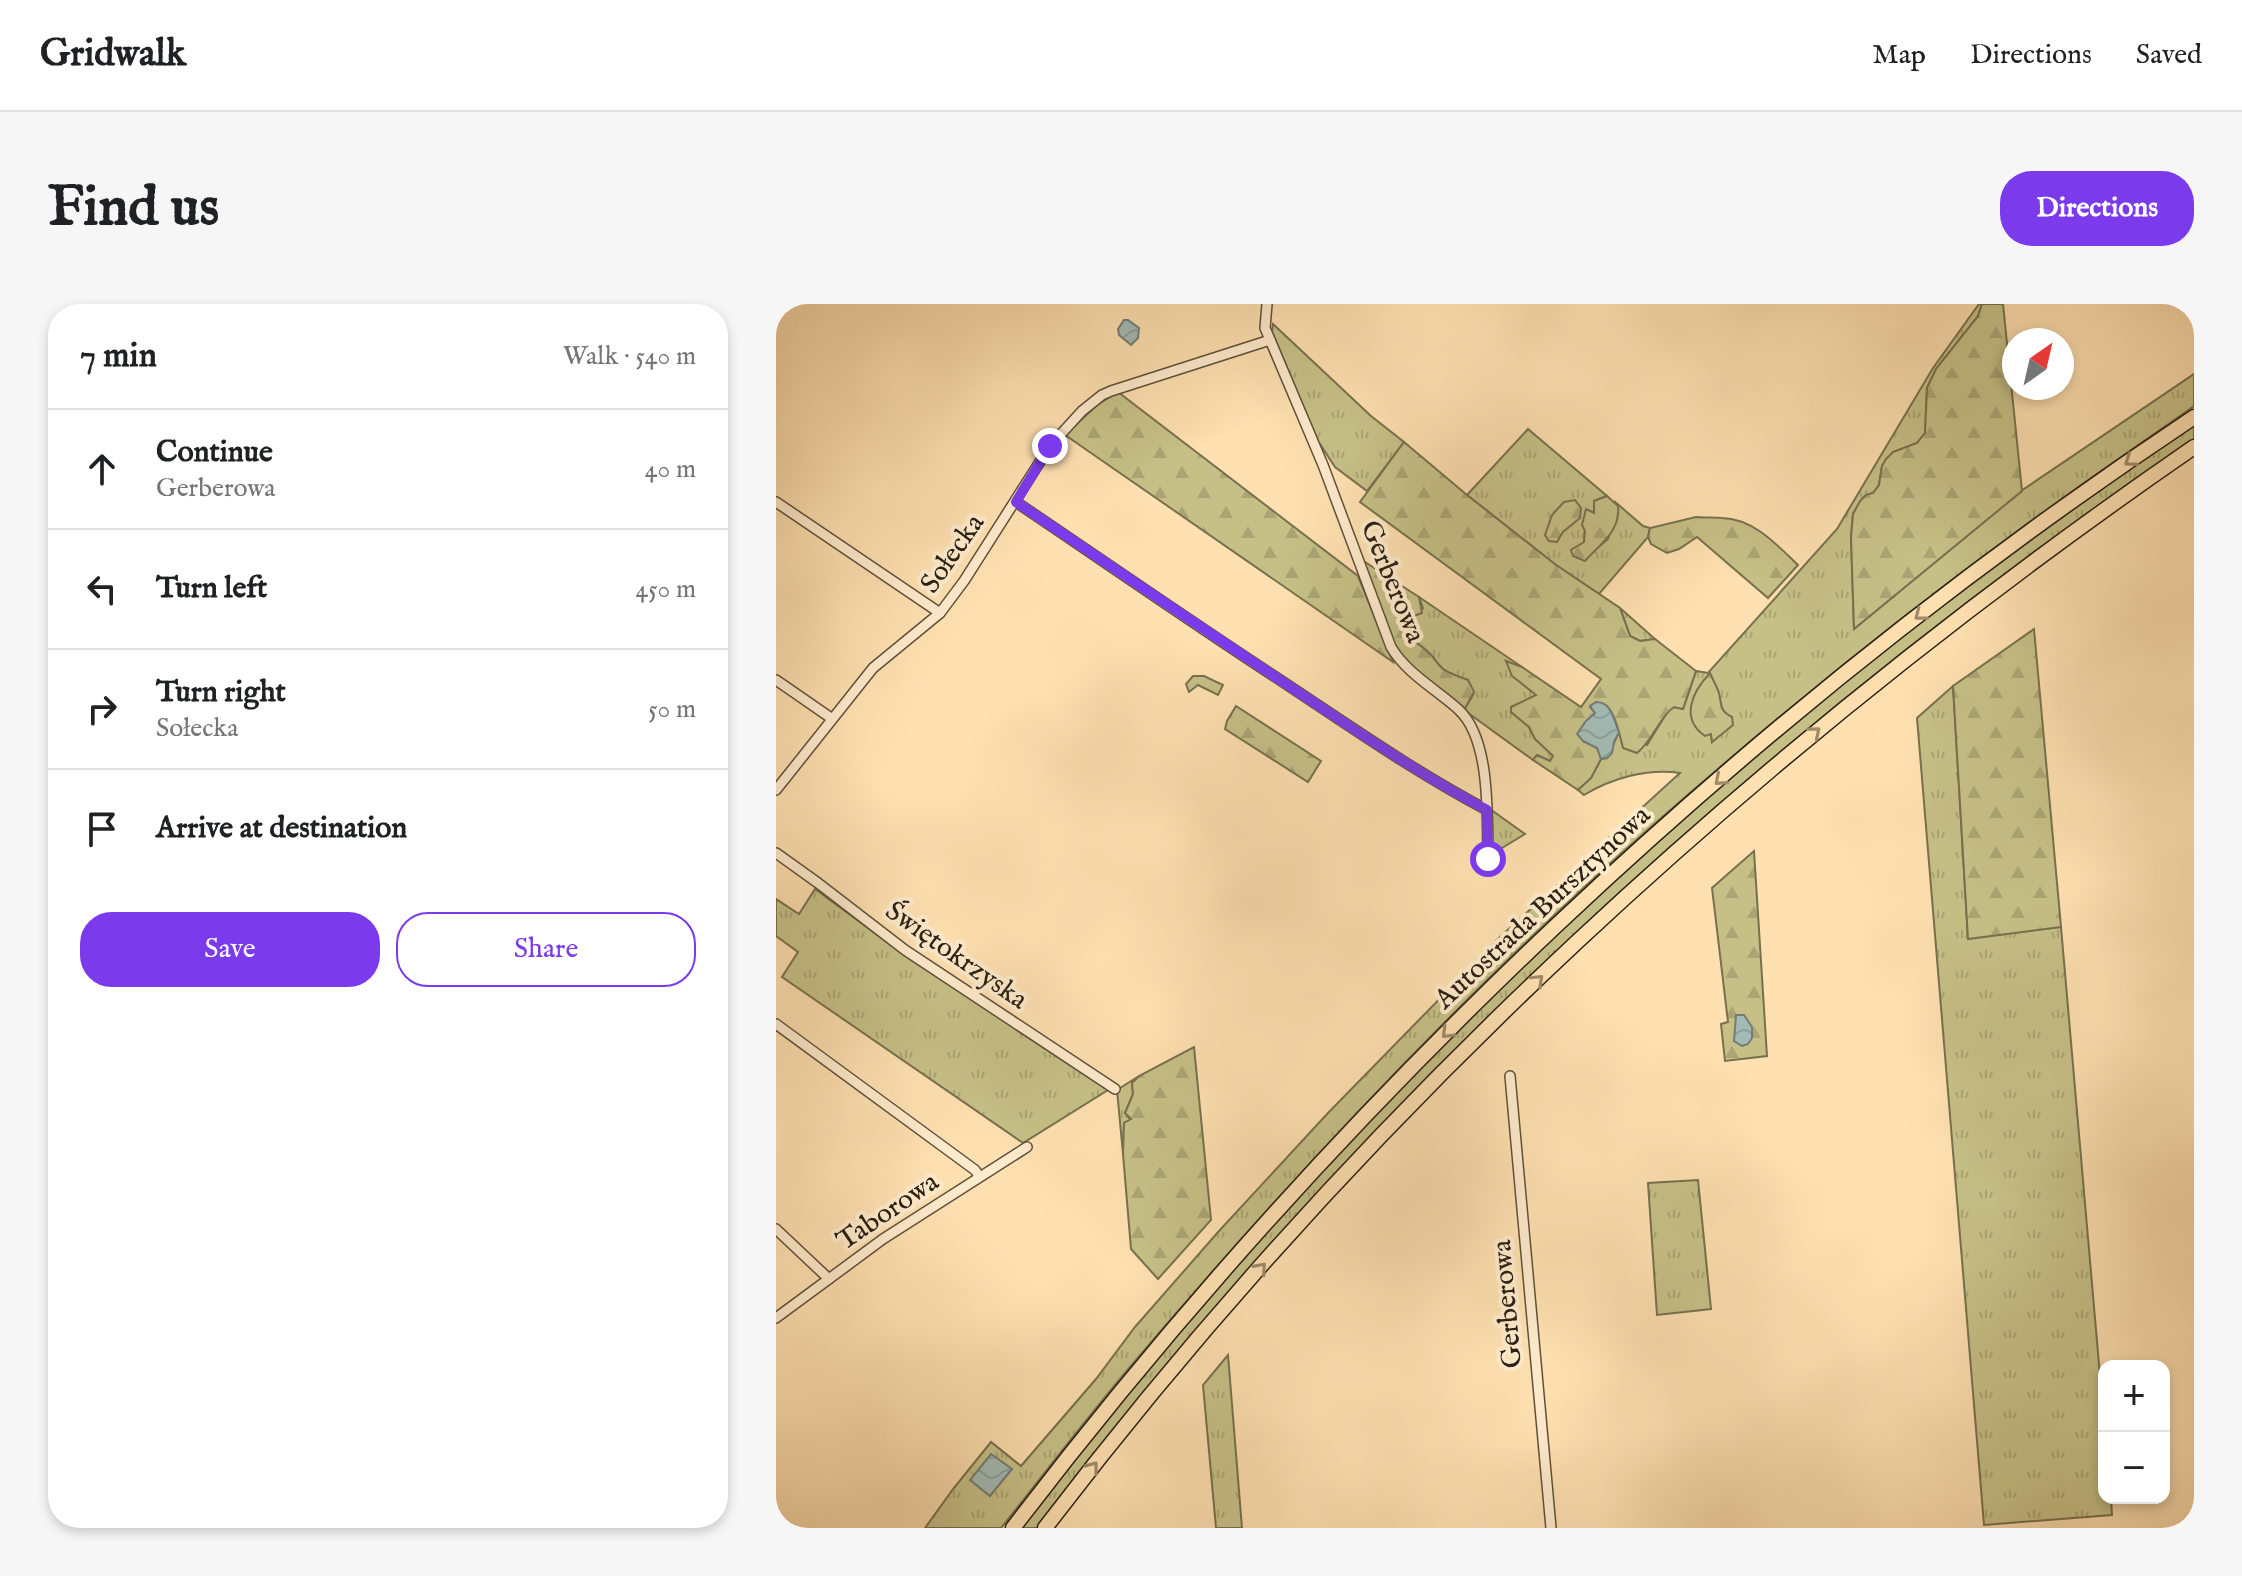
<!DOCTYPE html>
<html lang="en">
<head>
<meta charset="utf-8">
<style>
	:root { --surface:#fff; --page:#f6f6f6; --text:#202124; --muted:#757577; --line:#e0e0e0; --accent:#7c3aed }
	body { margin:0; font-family:"IM FELL English",serif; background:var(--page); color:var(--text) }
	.controls { position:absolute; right:24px; bottom:24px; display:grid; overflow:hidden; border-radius:16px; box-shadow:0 4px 12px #0003 }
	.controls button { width:72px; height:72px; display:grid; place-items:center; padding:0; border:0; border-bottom:2px solid var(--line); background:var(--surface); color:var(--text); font:40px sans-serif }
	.compass { position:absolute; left:1226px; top:24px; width:72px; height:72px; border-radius:50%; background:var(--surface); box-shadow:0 4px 12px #0003; rotate:34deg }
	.stop { position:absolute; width:24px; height:24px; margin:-18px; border:6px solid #7c3aed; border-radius:50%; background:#fff }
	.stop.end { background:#7c3aed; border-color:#fff; box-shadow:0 2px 8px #0008 }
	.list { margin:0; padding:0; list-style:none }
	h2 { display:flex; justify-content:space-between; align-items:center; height:104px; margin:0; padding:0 32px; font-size:34px }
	h2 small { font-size:26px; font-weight:400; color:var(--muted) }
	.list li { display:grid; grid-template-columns:52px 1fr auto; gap:24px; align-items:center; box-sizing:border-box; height:120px; padding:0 32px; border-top:2px solid var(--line) }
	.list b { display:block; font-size:30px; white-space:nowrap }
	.list p { margin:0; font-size:26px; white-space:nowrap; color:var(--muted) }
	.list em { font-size:26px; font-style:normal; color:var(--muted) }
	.actions { display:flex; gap:16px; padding:24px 32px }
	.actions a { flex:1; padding:18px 0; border:2px solid var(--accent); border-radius:32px; text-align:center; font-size:28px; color:var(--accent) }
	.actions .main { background:var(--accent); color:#fff }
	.icon { flex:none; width:44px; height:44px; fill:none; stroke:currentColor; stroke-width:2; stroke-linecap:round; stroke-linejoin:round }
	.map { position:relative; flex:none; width:1418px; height:1224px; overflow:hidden; border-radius:32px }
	header { display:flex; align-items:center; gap:48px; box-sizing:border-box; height:112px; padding:0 40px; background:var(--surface); border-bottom:2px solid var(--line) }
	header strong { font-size:38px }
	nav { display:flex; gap:44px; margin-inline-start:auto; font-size:28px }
	.intro { display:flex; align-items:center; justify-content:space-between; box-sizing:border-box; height:192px; padding:0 48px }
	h1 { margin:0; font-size:56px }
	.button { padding:20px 36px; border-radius:32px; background:var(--accent); color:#fff; font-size:28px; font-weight:700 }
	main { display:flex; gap:48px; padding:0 48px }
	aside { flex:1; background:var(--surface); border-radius:32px; box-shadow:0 4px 12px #0003 }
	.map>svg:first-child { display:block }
	.grass { fill:url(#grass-tufts); stroke:#78704e; stroke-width:2; fill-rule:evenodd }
	.forest { fill:url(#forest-firs); stroke:#78704e; stroke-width:2 }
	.water { fill:url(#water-waves); stroke:#737d75; stroke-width:2 }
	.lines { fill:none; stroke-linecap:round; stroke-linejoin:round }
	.minor-casing { stroke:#5f503b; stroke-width:12 }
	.highway-casing { stroke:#2a2014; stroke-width:17 }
	.minor { stroke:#feebcc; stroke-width:9 }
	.highway { stroke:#fee0b1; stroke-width:14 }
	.oneway { stroke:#9f8a6a }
	.route { stroke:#7c3aed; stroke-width:10 }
	.labels { text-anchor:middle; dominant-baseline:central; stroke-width:8; stroke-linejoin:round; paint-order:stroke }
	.street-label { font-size:28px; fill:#2a2014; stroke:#feebcc }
</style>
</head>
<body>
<header>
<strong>Gridwalk</strong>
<nav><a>Map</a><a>Directions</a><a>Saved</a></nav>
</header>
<div class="intro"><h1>Find us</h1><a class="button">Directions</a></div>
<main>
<aside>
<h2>7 min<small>Walk · 540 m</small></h2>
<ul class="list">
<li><svg class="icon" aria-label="ahead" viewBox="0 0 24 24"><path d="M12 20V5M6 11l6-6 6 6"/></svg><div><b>Continue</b><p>Gerberowa</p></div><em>40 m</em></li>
<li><svg class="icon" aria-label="left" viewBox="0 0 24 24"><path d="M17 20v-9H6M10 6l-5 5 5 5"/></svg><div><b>Turn left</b></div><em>450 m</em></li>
<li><svg class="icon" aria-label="right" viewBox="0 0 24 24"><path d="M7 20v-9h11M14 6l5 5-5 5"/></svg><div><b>Turn right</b><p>Sołecka</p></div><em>50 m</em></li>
<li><svg class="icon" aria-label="arrive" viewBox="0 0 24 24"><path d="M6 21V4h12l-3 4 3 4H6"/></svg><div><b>Arrive at destination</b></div></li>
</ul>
<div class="actions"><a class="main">Save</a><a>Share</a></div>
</aside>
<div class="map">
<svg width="1418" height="1224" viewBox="0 0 1418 1224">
	<defs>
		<pattern id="grass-tufts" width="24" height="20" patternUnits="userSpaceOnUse" patternTransform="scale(2)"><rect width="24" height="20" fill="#c6c087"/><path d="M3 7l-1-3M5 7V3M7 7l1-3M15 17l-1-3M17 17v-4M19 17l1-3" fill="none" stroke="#aaa574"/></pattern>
		<pattern id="forest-firs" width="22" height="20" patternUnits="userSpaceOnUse" patternTransform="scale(2)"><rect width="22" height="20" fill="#c6c087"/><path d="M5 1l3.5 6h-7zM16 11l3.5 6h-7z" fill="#aaa574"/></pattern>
		<pattern id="water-waves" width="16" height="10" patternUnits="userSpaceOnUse" patternTransform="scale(2)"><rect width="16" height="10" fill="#a3bbb6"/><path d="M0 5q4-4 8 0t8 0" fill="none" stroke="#8ca09c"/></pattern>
	</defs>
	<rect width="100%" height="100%" fill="#fee0b1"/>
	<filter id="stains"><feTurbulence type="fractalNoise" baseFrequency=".0025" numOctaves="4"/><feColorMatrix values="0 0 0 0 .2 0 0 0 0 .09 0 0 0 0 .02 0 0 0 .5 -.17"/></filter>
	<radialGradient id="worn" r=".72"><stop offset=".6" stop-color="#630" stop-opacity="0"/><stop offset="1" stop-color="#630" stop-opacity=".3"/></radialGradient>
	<g class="grass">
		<path d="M 1203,0 L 1206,0 L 1202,12 L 1160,65 L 1151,84 L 1149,129 L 1141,139 L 1117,148 L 1111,155 L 1106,162 L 1103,181 L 1097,189 L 1090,191 L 1077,209 L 1075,233 L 1078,325 L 1245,187 L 1418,70 L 1418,102 C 1350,150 1282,196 1216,246 C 1099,333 985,426 876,522 C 688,688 516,872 354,1063 C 310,1115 268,1170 225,1224 L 149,1224 L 177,1185 L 215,1138 L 245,1162 L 320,1075 L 359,1023 L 443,927 L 552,809 L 725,632 L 904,469 C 872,464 836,474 808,491 L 802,486 L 815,474 L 825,455 L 831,454 L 843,428 L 871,441 L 892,407 L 898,403 L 907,405 L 920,367 L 932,369 L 1061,225 L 1157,64 ZM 934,370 L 948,409 L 936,437 L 935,430 Z"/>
		<polygon points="497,20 595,112 628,138 591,187 559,163 542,137 496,28"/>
		<path d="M 1418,119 L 1418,137 L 1136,343 L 649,780 L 262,1224 L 244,1224 C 330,1116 417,1009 510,906 C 633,769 767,640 904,517 C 1066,372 1241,244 1418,119 Z"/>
		<polygon points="752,125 831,192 818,197 818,209 811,206 808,238 820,245 832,235 842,202 838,197 867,222 874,224 872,233 823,290 780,261 691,191"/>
		<path d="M 643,293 L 746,363 L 731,358 L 760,391 L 735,408 L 753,423 L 759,435 L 778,452 L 774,457 L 761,451 L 757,456 L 688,406 L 697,391 L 692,376 C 683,373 674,370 667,365 C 662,361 659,355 654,350 C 643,338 627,333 625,316 L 631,312 L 641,311 L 647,304 Z"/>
		<polygon points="844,304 879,335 864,337 854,332"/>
		<polygon points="1177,382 1192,634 1285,623 1328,1118 1328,1194 1335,1194 1336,1211 1208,1221 1141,414"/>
		<polygon points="714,505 749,530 716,550"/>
		<polygon points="39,585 130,652 332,786 247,839 6,673 22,648 0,632 0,595 23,610"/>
		<polygon points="363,772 356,779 357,790 349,809 355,816 348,819 347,850 341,786"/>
		<polygon points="922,876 935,1005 881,1011 872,879"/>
		<polygon points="452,1051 466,1224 440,1224 427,1081"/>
	</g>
	<g class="forest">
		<polygon points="1206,0 1227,0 1246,187 1078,325 1075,233 1077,210 1084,197 1090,191 1097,189 1103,181 1106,162 1110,155 1117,148 1141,139 1149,129 1151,84 1160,65 1202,12"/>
		<polygon points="342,88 582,272 617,358 289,131 321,101"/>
		<path d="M 628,138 L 691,191 L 780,261 L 844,304 L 854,332 L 864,337 L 879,335 L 920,367 L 907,405 L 898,403 C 884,412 877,436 861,449 L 847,444 C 843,429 836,386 814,403 L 819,409 L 815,412 L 807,437 L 821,444 L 825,455 L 815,474 L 802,486 L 757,456 L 761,451 L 774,457 L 777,452 L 759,435 L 753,423 L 735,408 L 735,403 L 760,391 L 736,372 L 730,357 L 746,363 L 805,403 L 825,375 L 584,198 Z"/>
		<path d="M 831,192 L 842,202 C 845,227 824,240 809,257 L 797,252 L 795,246 L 808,238 L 809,227 L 806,221 L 810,205 L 818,209 L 818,197 Z"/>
		<polygon points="799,196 805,204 804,214 787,228 781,238 773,237 769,231 776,211 788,198"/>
		<path d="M 920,213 C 929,214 937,213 946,214 C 978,215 1000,240 1022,261 L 992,294 L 921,233 L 903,245 L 891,249 L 875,240 L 872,233 L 874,224 Z"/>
		<path d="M 586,256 L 643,293 L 646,309 L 625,316 C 626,333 643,338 654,350 C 659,355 662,361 667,365 C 674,370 683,373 692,376 L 698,388 L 688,406 L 633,361 L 618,342 Z"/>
		<polygon points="1258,325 1285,623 1192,635 1177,382"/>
		<path d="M 934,369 C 937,376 941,383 943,389 C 946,401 943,407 956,413 L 957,421 L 936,438 L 935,430 L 929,432 C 903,414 917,387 934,369 Z"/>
		<polygon points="417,372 428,372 447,381 442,391 422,381 413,388 410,380"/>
		<polygon points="460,402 545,457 532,478 449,425 451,417"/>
		<polygon points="978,547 991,752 949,757 945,720 952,718 936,584"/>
		<polygon points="418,743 435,916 382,975 355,945 347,850 348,819 355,815 349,809 357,790 356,779 363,772"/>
	</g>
	<g class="water">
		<polygon points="348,16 352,16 363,24 362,34 355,41 343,31 342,25"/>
		<path d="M 820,398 C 836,398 837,415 843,428 L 838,438 L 836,449 L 831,454 L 825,455 L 821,444 L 807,437 L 801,430 L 810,417 L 819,409 L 814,402 Z"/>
		<polygon points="960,711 968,711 976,723 976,734 972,740 966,742 958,737"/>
		<polygon points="215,1150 236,1165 214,1192 194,1176"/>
	</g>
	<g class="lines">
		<defs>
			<g id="minor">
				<path d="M 491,0 L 489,24 L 547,161 L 615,343 C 631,370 660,385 683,406 C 715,436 711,513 712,555"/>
				<polyline points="0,198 164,309"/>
				<path d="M 240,198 C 326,256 411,315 498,372 C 568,418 637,467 711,506"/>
				<polyline points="0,376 55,414"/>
				<polyline points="0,486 97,364 164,309 188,277 274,142 306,107 326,91 335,87 494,36"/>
				<polyline points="0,549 42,579 129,646 339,785"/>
				<polyline points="0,720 199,866 203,872"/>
				<polyline points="734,772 775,1224"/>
				<polyline points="0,925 53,975"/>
				<polyline points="0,1014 107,935 251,843"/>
			</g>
			<g id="highway">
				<path d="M 237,1224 C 563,797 970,411 1418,113"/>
				<path d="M 269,1224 C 589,804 984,442 1418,143"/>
			</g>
		</defs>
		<use href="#minor" class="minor-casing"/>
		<use href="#highway" class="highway-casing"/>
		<use href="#minor" class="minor"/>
		<use href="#highway" class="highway"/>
	</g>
	<defs><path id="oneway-chevron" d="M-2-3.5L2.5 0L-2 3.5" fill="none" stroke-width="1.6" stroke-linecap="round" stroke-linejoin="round" transform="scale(2)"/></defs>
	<g class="oneway">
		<use href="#oneway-chevron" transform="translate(1354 157) rotate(145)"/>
		<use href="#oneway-chevron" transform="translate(1144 311) rotate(142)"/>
		<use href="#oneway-chevron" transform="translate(1039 428) rotate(-40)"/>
		<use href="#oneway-chevron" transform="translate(944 476) rotate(139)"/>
		<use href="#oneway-chevron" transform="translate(762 676) rotate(-44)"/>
		<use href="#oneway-chevron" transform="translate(671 729) rotate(135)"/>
		<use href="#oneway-chevron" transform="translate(485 964) rotate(-49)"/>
		<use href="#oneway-chevron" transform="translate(317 1163) rotate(-52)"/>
	</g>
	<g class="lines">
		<path class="route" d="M 274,142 L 240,198 C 326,256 412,315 498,372 C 568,418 637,467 711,506 L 712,555"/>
	</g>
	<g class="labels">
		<g class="street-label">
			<text transform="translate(177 250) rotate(-55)">Sołecka</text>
			<text transform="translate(616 278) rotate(68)">Gerberowa</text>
			<text transform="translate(767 604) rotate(-43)">Autostrada Bursztynowa</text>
			<text transform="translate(180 652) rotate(35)">Świętokrzyska</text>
			<text transform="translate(112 908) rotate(-34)">Taborowa</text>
			<text transform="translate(732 1000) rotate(-95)">Gerberowa</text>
		</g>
	</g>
	<rect width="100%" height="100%" filter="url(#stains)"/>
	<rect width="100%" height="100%" fill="url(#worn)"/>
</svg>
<div class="controls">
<button>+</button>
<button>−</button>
</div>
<svg class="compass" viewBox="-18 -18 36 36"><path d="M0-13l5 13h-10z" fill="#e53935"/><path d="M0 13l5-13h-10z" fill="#757577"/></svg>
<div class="stop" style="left:712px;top:555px"></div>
<div class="stop end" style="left:274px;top:142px"></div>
</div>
</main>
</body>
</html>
